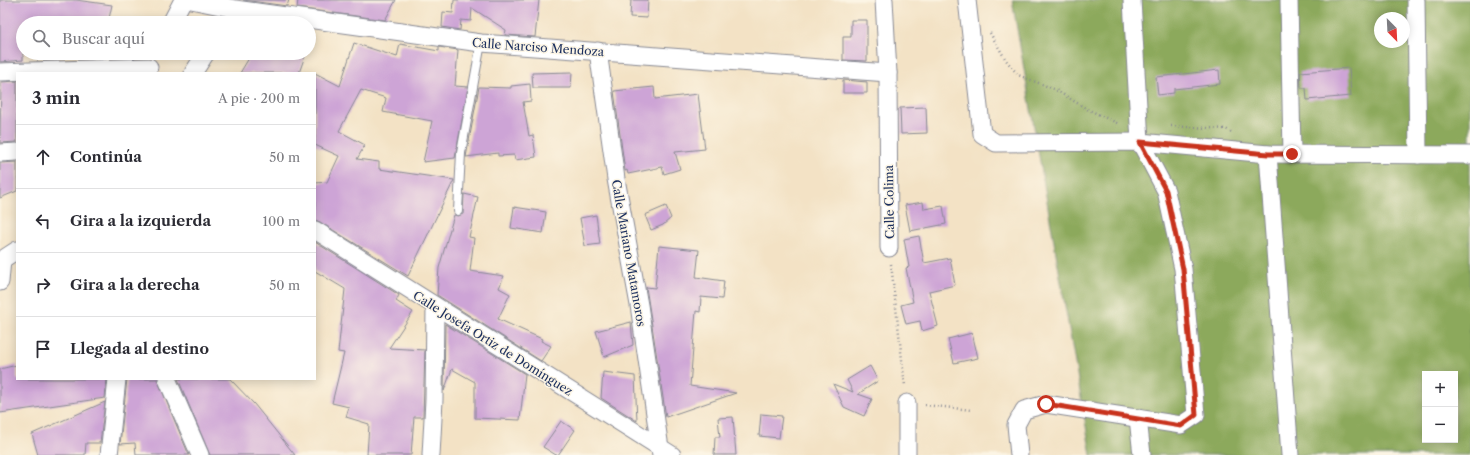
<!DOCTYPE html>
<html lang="es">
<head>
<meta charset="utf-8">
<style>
	:root { --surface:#fff; --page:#f2f2f3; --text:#2b2b33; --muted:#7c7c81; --line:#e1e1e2 }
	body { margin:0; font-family:"Libre Caslon Text",serif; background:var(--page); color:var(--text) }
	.controls { position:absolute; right:12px; bottom:12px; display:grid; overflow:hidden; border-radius:0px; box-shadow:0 2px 10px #0003 }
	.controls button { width:36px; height:36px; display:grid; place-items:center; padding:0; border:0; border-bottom:1px solid var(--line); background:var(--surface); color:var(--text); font:20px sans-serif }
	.compass { position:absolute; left:1374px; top:12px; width:36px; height:36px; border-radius:50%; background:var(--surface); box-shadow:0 2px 10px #0003; rotate:156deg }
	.stop { position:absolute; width:12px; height:12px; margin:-9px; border:3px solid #c8321e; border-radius:50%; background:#fff }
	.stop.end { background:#c8321e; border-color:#fff; box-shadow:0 1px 4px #0008 }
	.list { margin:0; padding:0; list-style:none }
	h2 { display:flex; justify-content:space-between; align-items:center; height:52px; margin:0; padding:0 16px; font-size:17px }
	h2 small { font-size:13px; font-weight:400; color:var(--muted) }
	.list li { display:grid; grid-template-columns:26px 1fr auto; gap:12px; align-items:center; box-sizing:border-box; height:64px; padding:0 16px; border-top:1px solid var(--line) }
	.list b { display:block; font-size:15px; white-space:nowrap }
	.list em { font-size:13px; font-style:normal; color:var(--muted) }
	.icon { flex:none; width:22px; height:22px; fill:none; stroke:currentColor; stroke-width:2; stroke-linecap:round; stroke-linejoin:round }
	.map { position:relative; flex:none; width:1470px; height:455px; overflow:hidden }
	.search { position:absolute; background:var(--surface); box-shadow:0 2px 10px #0003; left:16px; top:16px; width:300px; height:44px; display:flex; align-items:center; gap:10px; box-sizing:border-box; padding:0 14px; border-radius:22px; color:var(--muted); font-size:15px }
	.panel { position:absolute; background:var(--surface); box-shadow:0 2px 10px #0003; left:16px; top:72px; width:300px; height:308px; border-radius:0px }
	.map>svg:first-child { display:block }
	.forest { fill:#8ca95c; stroke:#546c5d; fill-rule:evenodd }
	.building { fill:#cda4d6 }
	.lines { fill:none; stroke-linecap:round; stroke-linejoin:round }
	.lane-casing { stroke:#878892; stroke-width:10 }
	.street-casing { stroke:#878892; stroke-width:19 }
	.path { stroke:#878892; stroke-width:2.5; stroke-dasharray:1 3; stroke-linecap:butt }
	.lane { stroke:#fff; stroke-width:8 }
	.street { stroke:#fff; stroke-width:17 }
	.route { stroke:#c8321e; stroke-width:5 }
	.labels { text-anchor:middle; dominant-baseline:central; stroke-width:3; stroke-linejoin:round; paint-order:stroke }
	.street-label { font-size:12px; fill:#1b2f5e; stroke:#fcf5e5 }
</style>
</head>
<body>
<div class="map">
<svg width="1470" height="455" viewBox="0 0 1470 455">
	<rect width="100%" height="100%" fill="#fcf5e5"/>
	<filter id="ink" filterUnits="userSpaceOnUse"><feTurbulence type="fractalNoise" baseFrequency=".025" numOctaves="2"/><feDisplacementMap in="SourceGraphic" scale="8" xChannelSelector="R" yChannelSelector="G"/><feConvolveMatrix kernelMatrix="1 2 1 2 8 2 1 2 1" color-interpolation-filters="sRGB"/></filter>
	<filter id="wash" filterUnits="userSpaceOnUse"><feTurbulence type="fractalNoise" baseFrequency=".012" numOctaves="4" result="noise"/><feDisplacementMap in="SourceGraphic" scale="16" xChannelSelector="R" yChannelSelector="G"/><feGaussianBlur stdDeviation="0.9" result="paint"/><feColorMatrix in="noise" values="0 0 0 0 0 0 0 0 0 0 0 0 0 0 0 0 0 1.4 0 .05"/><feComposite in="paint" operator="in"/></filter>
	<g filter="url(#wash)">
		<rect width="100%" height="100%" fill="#f3e2c5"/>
		<path class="forest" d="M 1012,0 L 1470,0 L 1470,455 L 1091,455 ZM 1380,18 L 1404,18 L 1404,42 L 1380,42 ZM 1425,374 L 1455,374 L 1455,440 L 1425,440 Z"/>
		<g id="blocks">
			<g class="building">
				<polygon points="0,0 76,0 112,5 108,23 23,23 23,60 0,62"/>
				<polygon points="243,0 289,0 287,6"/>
				<polygon points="298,0 396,0 385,20 297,8"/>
				<polygon points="454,0 539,0 535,37 505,35 506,30 472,8 471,21 461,20 460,30 442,27 443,12 453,13"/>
				<polygon points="631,0 648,0 647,18 630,17"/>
				<polygon points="223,17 234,19 263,23 221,23"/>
				<polygon points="851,20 867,20 867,61 843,60 843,37 851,37"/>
				<polygon points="354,43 397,57 400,44 439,51 439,47 458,50 455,86 468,87 455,158 423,162 432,121 383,112 386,98 361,90 339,131 365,145 357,159 379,162 379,169 454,180 408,276 320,222 315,220 315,183 327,182 339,156 315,145 315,73 340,86"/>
				<polygon points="252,53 306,53 299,73 240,73"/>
				<polygon points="1349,68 1351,96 1307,100 1306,88 1301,88 1300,72"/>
				<polygon points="1219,70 1220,84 1174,89 1174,93 1158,95 1156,77"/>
				<polygon points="572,72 571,88 533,88 532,73"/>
				<polygon points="843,80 867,82 867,93 843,93"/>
				<polygon points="17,81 17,142 0,143 1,82"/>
				<polygon points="530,84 531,101 523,102 529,136 533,135 536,157 515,160 514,155 498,156 498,153 466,157 479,87 511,88 511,86"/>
				<polygon points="654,87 655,99 698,94 705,149 675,152 680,169 664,174 662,167 628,174 627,170 625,171 614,91"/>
				<polygon points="926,107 927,133 901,134 900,108"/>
				<polygon points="17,162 17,191 0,198 0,163"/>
				<polygon points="464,194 478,197 469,237 474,238 470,271 504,276 499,288 510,294 498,319 542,339 541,341 551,346 541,361 437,295 439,268 454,215 458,216 463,214"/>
				<polygon points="923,202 924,209 943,206 946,224 910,231 905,205"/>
				<polygon points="666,206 671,218 663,225 651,230 645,215"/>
				<polygon points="514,207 546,212 543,233 511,228"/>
				<polygon points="596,215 600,244 585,246 580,218"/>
				<polygon points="919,236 924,263 950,258 955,285 929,291 938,326 922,331 920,321 906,324 901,305 913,302 906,268 909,267 904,239"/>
				<polygon points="315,242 399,295 396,301 413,312 389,348 425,350 423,417 414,417 411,455 367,455 369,424 346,417 349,407 332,403 344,353 338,352 345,289 315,271"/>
				<polygon points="659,246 699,250 696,277 724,281 722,299 701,297 700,312 696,311 690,386 736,393 666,417 646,287 655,288"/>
				<polygon points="631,322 633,345 604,357 596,331"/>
				<polygon points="445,324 525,374 520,420 475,418 475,382 452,369 444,391"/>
				<polygon points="972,333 978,358 954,363 948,339"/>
				<polygon points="17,365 17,379 107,379 105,398 0,413 0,369"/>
				<polygon points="870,366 878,381 858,394 872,399 864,416 844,407 833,384 853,392 847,380"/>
				<polygon points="603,372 635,376 637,421 601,398"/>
				<polygon points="127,379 157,379 189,455 136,455 135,443 120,444"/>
				<polygon points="178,379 230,379 254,404 295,455 210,455"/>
				<polygon points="105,402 100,443 86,443 85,455 38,455 32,434"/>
				<polygon points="761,414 782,416 779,438 759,436"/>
				<polygon points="733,417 736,455 714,455 715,437 720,437 718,418"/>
				<polygon points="561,421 575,430 558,455 556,455 543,447"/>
			</g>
		</g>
	</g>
	<g filter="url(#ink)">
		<use href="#blocks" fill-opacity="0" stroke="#878892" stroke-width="1"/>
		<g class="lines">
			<defs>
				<polyline id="lane" points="458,211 461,153 481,43"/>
				<g id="street">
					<polyline points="191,0 235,9 481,43 888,73"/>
					<polyline points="884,0 888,73 889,248"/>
					<polyline points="967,0 982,134 996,143 1140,142 1268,154 1470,155"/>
					<polyline points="1289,0 1292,154"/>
					<polyline points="1416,0 1418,155"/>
					<polyline points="171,23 183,0"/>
					<polyline points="598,51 616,179 639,305 661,455"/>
					<polyline points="0,72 149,67"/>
					<polyline points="193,73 206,53"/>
					<polyline points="0,153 17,152"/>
					<polyline points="1268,154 1290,455"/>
					<polyline points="315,230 672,455"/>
					<polyline points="0,261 17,250"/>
					<polyline points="0,282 2,260"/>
					<polyline points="167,379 200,455"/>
					<polyline points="907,403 907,455"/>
					<polyline points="1138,418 1142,455"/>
					<polyline points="109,455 117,379"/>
					<polyline points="431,455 434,400 435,306"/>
					<polyline points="1019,455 1016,425 1024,410 1046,404 1181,425 1196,415 1183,269 1166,191 1140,142 1132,0"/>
				</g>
			</defs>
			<use href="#lane" class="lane-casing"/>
			<use href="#street" class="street-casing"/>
			<g class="path">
				<polyline points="990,33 1006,60 1018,75 1054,89 1087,109 1119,124"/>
				<polyline points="1171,126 1226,129 1231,132"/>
				<polyline points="891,264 905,386"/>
				<polyline points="925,405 972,410"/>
			</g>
			<use href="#lane" class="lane"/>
			<use href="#street" class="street"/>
		</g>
	</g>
	<g class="lines" filter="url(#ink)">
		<polyline class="route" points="1046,404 1181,426 1196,415 1183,269 1166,191 1140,142 1268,154 1292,154"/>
	</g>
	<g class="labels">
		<g class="street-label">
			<text transform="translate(538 47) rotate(4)">Calle Narciso Mendoza</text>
			<text transform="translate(889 202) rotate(-91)">Calle Colima</text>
			<text transform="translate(629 253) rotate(80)">Calle Mariano Matamoros</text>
			<text transform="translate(493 343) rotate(32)">Calle Josefa Ortiz de Domínguez</text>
		</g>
	</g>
</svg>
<div class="controls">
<button>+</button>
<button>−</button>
</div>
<svg class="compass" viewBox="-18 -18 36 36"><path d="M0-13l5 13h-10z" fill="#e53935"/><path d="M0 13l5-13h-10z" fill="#7c7c81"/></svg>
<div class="stop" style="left:1046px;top:404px"></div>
<div class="stop end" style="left:1292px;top:154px"></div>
<div class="search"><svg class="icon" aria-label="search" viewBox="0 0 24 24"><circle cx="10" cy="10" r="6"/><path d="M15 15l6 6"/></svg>Buscar aquí</div>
<section class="panel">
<h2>3 min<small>A pie · 200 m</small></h2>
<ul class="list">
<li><svg class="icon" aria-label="ahead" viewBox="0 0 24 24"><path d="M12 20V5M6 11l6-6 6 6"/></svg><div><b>Continúa</b></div><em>50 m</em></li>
<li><svg class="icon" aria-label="left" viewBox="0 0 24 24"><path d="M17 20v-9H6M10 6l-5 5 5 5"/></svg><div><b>Gira a la izquierda</b></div><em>100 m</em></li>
<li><svg class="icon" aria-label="right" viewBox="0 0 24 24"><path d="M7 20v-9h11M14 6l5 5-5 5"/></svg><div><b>Gira a la derecha</b></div><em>50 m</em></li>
<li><svg class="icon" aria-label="arrive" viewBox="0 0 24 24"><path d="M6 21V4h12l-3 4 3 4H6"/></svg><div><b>Llegada al destino</b></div></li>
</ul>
</section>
</div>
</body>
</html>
